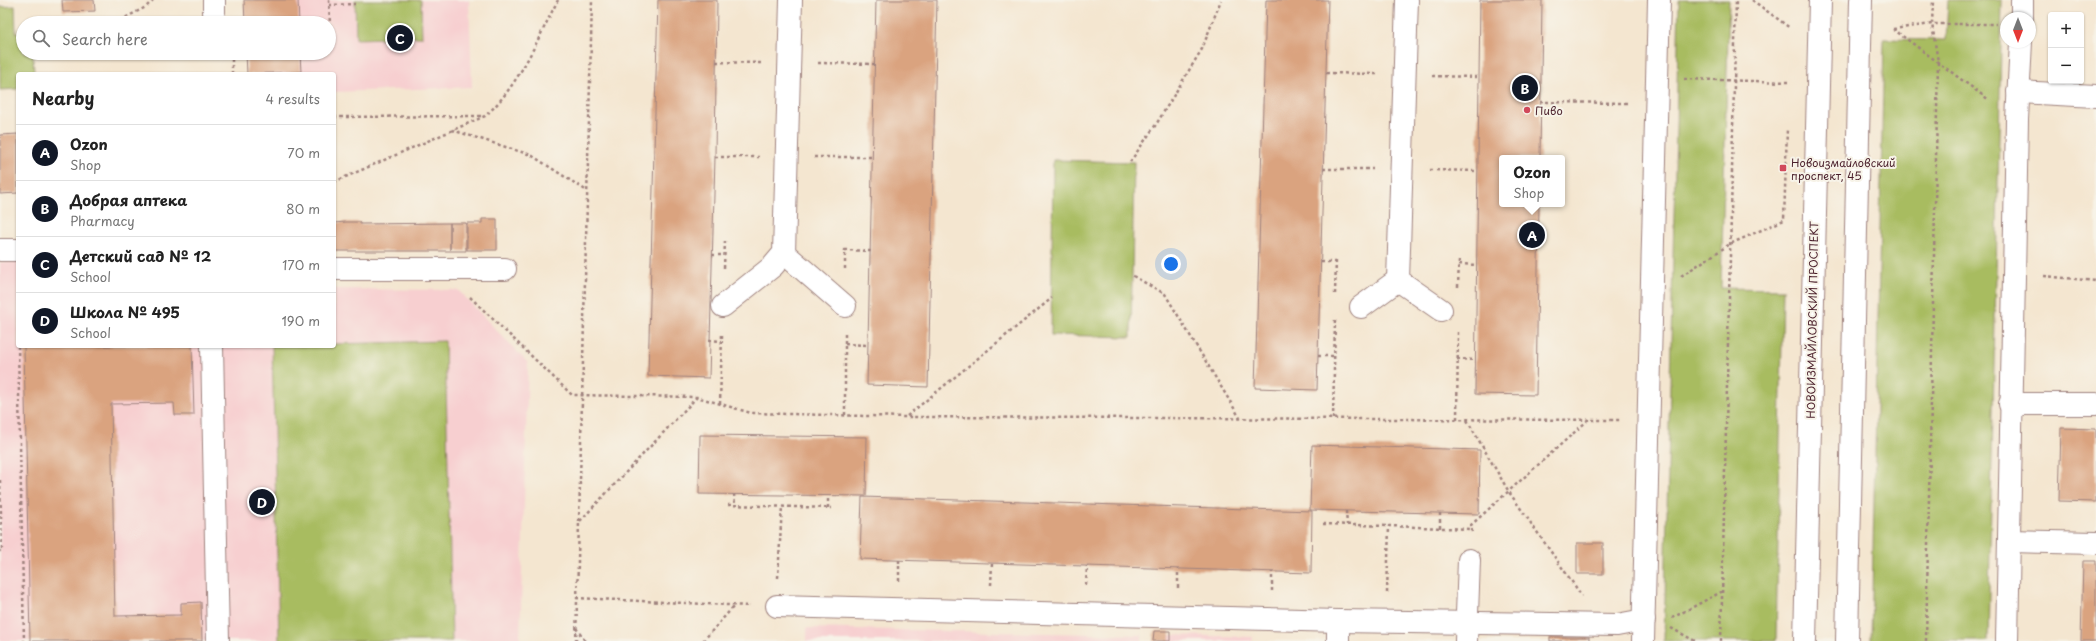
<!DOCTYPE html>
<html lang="en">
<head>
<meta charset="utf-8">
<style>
	:root { --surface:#fff; --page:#f6f6f6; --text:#222; --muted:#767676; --line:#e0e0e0; --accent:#111827 }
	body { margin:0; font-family:"Playpen Sans",sans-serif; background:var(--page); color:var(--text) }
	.controls { position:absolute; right:12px; top:12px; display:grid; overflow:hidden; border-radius:4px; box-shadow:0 1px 3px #0004 }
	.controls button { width:36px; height:36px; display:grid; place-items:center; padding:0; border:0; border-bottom:1px solid var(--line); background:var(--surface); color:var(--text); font:20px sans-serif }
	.compass { position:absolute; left:2000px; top:12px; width:36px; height:36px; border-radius:50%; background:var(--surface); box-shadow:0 1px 3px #0004; rotate:180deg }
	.you { position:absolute; left:1171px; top:264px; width:14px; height:14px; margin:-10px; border:3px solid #fff; border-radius:50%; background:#1a73e8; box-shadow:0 0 0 6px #1a73e833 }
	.badge { display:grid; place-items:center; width:26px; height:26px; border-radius:50%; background:var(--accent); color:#fff; font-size:13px; font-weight:700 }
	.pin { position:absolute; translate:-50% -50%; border:2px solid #fff; box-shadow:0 1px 4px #0006 }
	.popup { position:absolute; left:1499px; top:155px; width:66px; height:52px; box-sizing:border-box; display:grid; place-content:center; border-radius:4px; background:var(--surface); filter:drop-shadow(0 1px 3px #0005); font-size:13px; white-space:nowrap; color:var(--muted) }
	.popup b { font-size:15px; color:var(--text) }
	.popup::after { content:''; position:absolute; left:50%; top:100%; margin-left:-8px; border:8px solid transparent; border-top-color:var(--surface) }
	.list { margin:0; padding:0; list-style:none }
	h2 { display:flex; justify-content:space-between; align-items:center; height:52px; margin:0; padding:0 16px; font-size:17px }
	h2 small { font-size:13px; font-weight:400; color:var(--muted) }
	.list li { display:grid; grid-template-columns:26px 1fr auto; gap:12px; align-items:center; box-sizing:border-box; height:56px; padding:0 16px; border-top:1px solid var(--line) }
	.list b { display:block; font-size:15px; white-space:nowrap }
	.list p { margin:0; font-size:13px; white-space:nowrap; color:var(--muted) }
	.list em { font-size:13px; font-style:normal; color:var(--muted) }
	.icon { flex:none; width:22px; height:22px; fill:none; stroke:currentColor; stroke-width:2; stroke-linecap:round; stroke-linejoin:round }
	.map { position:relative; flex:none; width:2096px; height:641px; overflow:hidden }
	.search { position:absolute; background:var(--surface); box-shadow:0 1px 3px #0004; left:16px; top:16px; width:320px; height:44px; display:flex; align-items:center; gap:10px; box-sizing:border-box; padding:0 14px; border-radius:22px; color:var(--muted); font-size:15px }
	.panel { position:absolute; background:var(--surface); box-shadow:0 1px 3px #0004; left:16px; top:72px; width:320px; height:276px; border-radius:4px }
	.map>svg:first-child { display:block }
	.built { fill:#f7cfd0 }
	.green { fill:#a8bc60; stroke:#796e46 }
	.building { fill:#daa37f }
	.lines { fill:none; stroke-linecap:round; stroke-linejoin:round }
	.minor-casing { stroke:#9f827e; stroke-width:24 }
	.path { stroke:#9f827e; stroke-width:2.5; stroke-dasharray:3 3; stroke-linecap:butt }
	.minor { stroke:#fff; stroke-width:22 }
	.poi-dot { fill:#d1495b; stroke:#f7f3e8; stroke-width:1.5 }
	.labels { text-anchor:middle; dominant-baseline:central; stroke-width:4; stroke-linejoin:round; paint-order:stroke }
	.poi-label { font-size:11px; fill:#4a1f2b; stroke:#f7f3e8; text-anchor:start }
	.street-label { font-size:11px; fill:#4a1f2b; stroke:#f7f3e8 }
</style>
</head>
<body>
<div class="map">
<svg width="2096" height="641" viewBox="0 0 2096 641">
	<rect width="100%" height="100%" fill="#f7f3e8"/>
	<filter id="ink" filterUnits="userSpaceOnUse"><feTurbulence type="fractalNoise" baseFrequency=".025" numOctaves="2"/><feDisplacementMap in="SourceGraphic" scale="8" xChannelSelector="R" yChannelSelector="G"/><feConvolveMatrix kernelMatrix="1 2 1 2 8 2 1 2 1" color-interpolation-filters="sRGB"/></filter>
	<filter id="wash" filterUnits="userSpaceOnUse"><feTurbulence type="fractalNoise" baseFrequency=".012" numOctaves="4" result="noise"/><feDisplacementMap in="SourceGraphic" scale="16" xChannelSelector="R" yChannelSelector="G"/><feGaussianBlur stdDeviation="0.9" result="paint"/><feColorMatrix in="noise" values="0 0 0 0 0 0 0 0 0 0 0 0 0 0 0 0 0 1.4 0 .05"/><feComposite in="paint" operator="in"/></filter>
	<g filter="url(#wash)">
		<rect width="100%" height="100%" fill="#f4e6d0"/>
		<g class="built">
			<polygon points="244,0 469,0 472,87 334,92 334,74 247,74 246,53 329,53 329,23 245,23"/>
			<polygon points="0,262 18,262 18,346 334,346 334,289 458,290 528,363 520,641 0,641"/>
			<polygon points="807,628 1142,635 1142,641 807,641"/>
			<polygon points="1170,635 1253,637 1252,641 1170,641"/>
		</g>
		<g class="green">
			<polygon points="355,0 421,0 422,37 356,39"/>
			<polygon points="1679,0 1729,0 1721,288 1783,289 1776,641 1664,641"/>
			<polygon points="1948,0 2002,0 1988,641 1871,641 1884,39 1946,40"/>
			<polygon points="15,6 16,33 23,33 23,53 33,53 34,74 18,74 18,89 0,90 0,7"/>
			<polygon points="1053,160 1134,162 1131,337 1051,335"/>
			<polygon points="445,341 452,641 279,641 272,346 334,346 334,344"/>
		</g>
		<g id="blocks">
			<g class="building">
				<polygon points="62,0 94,0 95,11 63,12"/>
				<polygon points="244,0 298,0 299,23 245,23"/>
				<polygon points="658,0 717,0 715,157 709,378 648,376"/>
				<polygon points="876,0 937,0 928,387 867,385"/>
				<polygon points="1266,0 1328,0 1317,390 1255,388"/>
				<polygon points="1480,0 1542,0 1540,158 1502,158 1502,204 1539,204 1536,395 1475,394"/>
				<polygon points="246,53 300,53 301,72 247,74"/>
				<polygon points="18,134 18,193 0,194 0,135"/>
				<polygon points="482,219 497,219 497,250 467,250 467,223 482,223"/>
				<polygon points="346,222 360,222 360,224 450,223 450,250 450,223 466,223 466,251 334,251 334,223"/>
				<polygon points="24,346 192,346 194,415 175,415 174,403 111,404 115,616 181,615 181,603 201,602 202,641 30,641"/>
				<polygon points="2061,428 2096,429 2096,502 2059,501"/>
				<polygon points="700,435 867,437 866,496 699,494"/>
				<polygon points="1312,445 1480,450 1479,514 1310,510"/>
				<polygon points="862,497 1312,511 1311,573 860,559"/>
				<rect x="1577" y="543" width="26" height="31"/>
				<polygon points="2083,561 2096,561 2096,641 2081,641"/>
				<polygon points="1154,631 1170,631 1170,641 1153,641"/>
				<rect x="1550" y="637" width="39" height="4"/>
			</g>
		</g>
	</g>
	<g filter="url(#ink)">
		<use href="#blocks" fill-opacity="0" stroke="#9f827e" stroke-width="1"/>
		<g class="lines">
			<defs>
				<g id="minor">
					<polyline points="214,0 214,12"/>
					<polyline points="1407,0 1398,280 1441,310"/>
					<polyline points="2022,18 2022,0"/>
					<polyline points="2018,92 2096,96"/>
					<polyline points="0,250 18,250"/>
					<polyline points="784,253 845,306"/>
					<polyline points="334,269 505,269"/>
					<polyline points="723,306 773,266 784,253 791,0"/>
					<polyline points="1361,307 1398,280"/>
					<polyline points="212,346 218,641"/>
					<polyline points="2010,404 2096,404"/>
					<polyline points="2010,541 2096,543"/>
					<polyline points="777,606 1338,621 1617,625 1644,620"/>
					<polyline points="1338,641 1338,621"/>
					<polyline points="1466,641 1469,560"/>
					<polyline points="1643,641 1659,0"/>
					<polyline points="1805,641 1820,0"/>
					<polyline points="1847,641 1861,0"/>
					<polyline points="2007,641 2017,120 2021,42"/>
				</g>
			</defs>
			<use href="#minor" class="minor-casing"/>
			<g class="path">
				<polyline points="329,0 330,26"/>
				<polyline points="1752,0 1790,28"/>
				<polyline points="329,5 355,4"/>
				<polyline points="115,23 146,7 153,0"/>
				<polyline points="1893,29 1989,100"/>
				<polyline points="1893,29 1932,24 1996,24"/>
				<polyline points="232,53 232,74"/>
				<polyline points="716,62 761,63"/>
				<polyline points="818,63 875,64"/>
				<polyline points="1326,73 1377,74"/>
				<polyline points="1432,76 1479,77"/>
				<polyline points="1684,79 1788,82"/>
				<polyline points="1540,102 1628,103"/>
				<polyline points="334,117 482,116"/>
				<polyline points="452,130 531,155 587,191"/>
				<polyline points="715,157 759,157"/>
				<polyline points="814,157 871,157"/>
				<polyline points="1130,162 1157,123 1202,49 1221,0"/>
				<polyline points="1323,169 1373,169"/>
				<polyline points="1430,170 1478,171"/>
				<path d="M 334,182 L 485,116 C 519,86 537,40 558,0"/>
				<polyline points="712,255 725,255"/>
				<polyline points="1321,262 1336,262"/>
				<polyline points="1459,264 1477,265"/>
				<polyline points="724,268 725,240"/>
				<polyline points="845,269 845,250 871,251"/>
				<polyline points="1133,276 1165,294 1240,418"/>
				<polyline points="1681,276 1730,244 1784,220 1787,129"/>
				<polyline points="2044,276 2096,281"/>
				<polyline points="1458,287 1459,260"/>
				<polyline points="1335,294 1336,259"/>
				<polyline points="470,297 572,395 697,397 751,413 907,417 1621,420"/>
				<polyline points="709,340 722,341"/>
				<polyline points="845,344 868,345"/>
				<polyline points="18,346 24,641"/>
				<polyline points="1318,356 1334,356"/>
				<polyline points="1457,359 1475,360"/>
				<polyline points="720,404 722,335"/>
				<polyline points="845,415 845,334"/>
				<polyline points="907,416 1052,298"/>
				<polyline points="1333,419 1335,319"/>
				<polyline points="1457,419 1458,332"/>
				<polyline points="1467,420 1509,492 1582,596"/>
				<polyline points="0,480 2,551 0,551"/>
				<polyline points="734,494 735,505"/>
				<polyline points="728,505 832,508"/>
				<polyline points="828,508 828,496"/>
				<polyline points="1346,511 1347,525"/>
				<polyline points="1440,513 1440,528"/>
				<polyline points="580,521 697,397"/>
				<polyline points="1323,524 1389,526"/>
				<polyline points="1472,532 1471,525 1587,421"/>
				<polyline points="899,560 899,581"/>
				<polyline points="778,578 782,506"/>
				<polyline points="991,585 992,563"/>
				<polyline points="1086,585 1087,566"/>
				<polyline points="1178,588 1178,569"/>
				<polyline points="1272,591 1272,572"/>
				<polyline points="1387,593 1389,526 1472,529"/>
				<polyline points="576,598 750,606"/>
				<polyline points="1672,618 1723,591"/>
				<polyline points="576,628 585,641"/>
				<polyline points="1671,628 1695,641"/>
				<polyline points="576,641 592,0"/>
				<polyline points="703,641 734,606"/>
				<polyline points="1721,641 1736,0"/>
				<polyline points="1926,641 1938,62 1932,24 1933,0"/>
			</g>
			<use href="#minor" class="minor"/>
		</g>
	</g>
	<g class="poi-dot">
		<circle cx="1527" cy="110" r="4"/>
		<rect x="1779" y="164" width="8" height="8" rx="2"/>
	</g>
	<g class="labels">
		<g class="poi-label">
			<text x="1535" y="110">Пиво</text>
			<text x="1791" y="162">Новоизмайловский<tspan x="1791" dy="13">проспект, 45</tspan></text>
		</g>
		<g class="street-label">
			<text transform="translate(1812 320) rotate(-89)">НОВОИЗМАЙЛОВСКИЙ ПРОСПЕКТ</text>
		</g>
	</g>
</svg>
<div class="controls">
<button>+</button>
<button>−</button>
</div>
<svg class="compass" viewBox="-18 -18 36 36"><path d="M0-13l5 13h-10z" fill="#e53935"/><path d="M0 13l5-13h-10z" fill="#767676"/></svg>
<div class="you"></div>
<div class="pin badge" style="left:1532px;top:235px">A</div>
<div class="popup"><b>Ozon</b>Shop</div>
<div class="pin badge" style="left:1525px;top:88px">B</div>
<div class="pin badge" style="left:400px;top:38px">C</div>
<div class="pin badge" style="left:262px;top:502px">D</div>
<div class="search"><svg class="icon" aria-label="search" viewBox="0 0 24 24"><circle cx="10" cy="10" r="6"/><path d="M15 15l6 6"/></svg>Search here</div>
<section class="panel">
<h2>Nearby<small>4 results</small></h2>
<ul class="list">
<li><span class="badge">A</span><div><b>Ozon</b><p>Shop</p></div><em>70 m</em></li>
<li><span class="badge">B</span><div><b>Добрая аптека</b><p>Pharmacy</p></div><em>80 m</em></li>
<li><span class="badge">C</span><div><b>Детский сад № 12</b><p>School</p></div><em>170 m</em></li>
<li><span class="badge">D</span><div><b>Школа № 495</b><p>School</p></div><em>190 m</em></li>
</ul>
</section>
</div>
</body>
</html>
